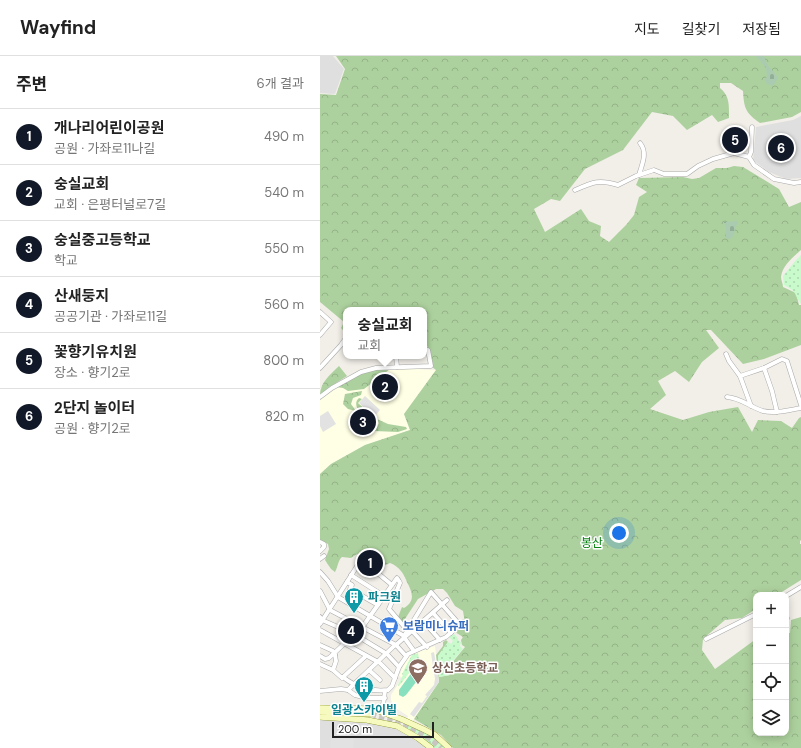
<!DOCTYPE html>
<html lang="ko">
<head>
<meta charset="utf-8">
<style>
	:root { --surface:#fff; --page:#f6f6f6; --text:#222; --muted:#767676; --line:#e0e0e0; --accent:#111827 }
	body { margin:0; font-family:"DM Sans","Noto Sans KR",sans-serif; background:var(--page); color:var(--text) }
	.controls { position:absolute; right:12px; bottom:12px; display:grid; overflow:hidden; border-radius:8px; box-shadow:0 2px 10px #0003 }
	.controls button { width:36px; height:36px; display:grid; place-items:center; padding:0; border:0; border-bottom:1px solid var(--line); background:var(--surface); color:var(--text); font:20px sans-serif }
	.scale { position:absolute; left:12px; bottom:10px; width:102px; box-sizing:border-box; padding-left:4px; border:2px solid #222; border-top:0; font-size:11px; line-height:14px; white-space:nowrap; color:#222; -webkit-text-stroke:3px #fff; paint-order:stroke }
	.you { position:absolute; left:299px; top:477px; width:14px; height:14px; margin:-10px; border:3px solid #fff; border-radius:50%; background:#1a73e8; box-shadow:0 0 0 6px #1a73e833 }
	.badge { display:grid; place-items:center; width:26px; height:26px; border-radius:50%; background:var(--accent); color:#fff; font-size:13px; font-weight:700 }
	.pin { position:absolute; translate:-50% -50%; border:2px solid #fff; box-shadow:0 1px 4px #0006 }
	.popup { position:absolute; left:23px; top:251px; width:84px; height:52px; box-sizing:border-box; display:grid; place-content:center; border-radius:8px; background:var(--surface); filter:drop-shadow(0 1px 3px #0005); font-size:13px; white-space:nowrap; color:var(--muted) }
	.popup b { font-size:15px; color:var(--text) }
	.popup::after { content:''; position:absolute; left:50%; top:100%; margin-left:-8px; border:8px solid transparent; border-top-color:var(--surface) }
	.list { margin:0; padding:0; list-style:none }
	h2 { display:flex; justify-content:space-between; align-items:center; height:52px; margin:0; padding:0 16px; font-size:17px }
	h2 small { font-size:13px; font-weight:400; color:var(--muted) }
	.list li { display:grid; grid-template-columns:26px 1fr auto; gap:12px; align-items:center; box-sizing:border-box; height:56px; padding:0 16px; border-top:1px solid var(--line) }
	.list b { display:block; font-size:15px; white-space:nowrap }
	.list p { margin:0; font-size:13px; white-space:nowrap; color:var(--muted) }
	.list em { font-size:13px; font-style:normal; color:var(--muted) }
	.icon { flex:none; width:22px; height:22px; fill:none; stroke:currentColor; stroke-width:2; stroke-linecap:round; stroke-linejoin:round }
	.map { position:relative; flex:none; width:481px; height:692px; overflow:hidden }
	header { display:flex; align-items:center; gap:24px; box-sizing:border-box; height:56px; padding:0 20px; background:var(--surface); border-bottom:1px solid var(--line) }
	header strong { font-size:19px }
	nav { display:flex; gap:22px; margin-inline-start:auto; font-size:14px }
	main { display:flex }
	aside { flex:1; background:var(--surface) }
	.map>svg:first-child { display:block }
	.residential { fill:#e0dfdf }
	.education { fill:#ffffe5 }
	.forest { fill:url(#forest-crowns) }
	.cemetery { fill:url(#cemetery-stones) }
	.park { fill:url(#park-dots) }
	.pitch { fill:#88e0be }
	.parking { fill:#e2e2e2 }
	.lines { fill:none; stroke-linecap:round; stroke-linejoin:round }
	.secondary-tunnel { stroke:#c8c6c1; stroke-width:5.5; stroke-dasharray:5.5 3; stroke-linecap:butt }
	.minor-casing { stroke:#a9a9a9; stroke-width:5 }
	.secondary-casing { stroke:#707d05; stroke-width:6 }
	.minor { stroke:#fff; stroke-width:4 }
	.secondary { stroke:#f7fabf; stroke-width:5.5 }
	.labels { text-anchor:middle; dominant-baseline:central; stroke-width:3; stroke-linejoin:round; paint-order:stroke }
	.park-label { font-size:12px; fill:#0c8416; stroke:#fff }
	.culture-label { font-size:12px; font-weight:bold; fill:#0d838f; stroke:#fff; text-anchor:start }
	.shop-label { font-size:12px; font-weight:bold; fill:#366cbe; stroke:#fff; text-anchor:start }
	.education-label { font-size:12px; font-weight:bold; fill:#785e54; stroke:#fff; text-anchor:start }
</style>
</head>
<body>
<header>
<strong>Wayfind</strong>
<nav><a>지도</a><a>길찾기</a><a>저장됨</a></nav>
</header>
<main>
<aside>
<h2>주변<small>6개 결과</small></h2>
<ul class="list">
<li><span class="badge">1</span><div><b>개나리어린이공원</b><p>공원 · 가좌로11나길</p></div><em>490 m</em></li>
<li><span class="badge">2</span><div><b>숭실교회</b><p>교회 · 은평터널로7길</p></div><em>540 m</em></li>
<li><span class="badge">3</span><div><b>숭실중고등학교</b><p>학교</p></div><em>550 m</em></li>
<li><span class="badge">4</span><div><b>산새둥지</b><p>공공기관 · 가좌로11길</p></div><em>560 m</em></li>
<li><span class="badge">5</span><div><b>꽃향기유치원</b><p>장소 · 향기2로</p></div><em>800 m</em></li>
<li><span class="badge">6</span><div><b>2단지 놀이터</b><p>공원 · 향기2로</p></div><em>820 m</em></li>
</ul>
</aside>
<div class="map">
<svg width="481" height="692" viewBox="0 0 481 692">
	<defs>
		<pattern id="forest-crowns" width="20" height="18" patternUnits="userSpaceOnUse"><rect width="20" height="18" fill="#add19e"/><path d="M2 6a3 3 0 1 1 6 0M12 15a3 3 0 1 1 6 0" fill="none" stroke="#95b388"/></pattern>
		<pattern id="cemetery-stones" width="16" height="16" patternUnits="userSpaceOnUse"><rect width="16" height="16" fill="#aacbaf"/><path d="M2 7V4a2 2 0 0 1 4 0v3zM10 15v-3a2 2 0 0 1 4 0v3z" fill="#92ae96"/></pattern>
		<pattern id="park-dots" width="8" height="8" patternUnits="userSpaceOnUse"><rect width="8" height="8" fill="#c8facc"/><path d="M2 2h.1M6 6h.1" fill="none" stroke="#acd6af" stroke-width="1.8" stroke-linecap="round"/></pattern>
	</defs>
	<rect width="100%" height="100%" fill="#f2efe9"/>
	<g class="residential">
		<polygon points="0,0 13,0 24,13 15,38 0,37"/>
		<polygon points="481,60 481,122 466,123 449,116 433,104 436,71 473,64"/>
		<polygon points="0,664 46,666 75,672 83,676 109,692 0,692"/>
	</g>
	<g class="education">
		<polygon points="75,312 116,314 84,358 90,374 45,389 11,408 0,418 0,344 16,332 42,319"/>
		<polygon points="115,590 119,626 92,666 87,663 88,660 74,651 71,644 71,639 82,622 79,620 88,599"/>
	</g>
	<g class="forest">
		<path d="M 16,0 L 481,0 L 481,56 L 472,61 L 440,67 C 426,57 424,53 423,35 L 411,27 L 400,27 L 400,32 C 410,40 409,50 409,62 L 398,66 L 392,59 L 367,74 L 353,60 L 332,56 L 303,94 L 265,113 L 240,145 L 231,143 L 214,153 L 225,176 L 261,153 L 269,165 L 281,170 L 280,180 L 289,186 L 306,169 L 314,159 L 319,141 L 327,136 L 316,129 L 319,122 L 363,121 L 372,123 L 379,122 L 396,112 L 407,112 L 414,110 L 423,111 L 459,133 L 469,151 L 481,146 L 481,194 C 473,201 462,210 461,221 C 461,224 463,228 463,231 L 476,237 L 479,249 L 481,249 L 481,289 L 444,303 L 423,308 L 391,274 L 386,274 L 399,292 L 382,306 L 369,326 L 355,315 L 338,325 L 346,339 L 330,353 L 363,364 L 389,356 L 418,351 L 432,376 L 438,364 L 461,365 L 472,372 L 479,362 L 481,361 L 481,484 L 480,485 L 480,488 L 481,488 L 481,524 L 457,539 L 436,539 L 436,553 L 422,562 L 405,564 L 383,583 L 382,594 L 395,613 L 436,583 L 436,677 L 466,677 L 466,577 L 470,577 L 471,564 L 481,561 L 481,692 L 133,692 L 121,679 L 94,663 L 119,626 L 116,599 L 123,590 L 123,586 L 126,584 L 128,586 L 118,600 L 119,621 L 130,619 L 131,608 L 145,591 L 142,589 L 141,584 L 143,581 L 135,576 L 145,567 L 143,555 L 135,550 L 127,537 L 123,533 L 116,533 L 98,543 L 83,566 L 78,561 L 82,551 L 84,552 C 96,545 92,536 87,526 C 83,517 80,511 70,507 L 61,511 L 52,519 L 47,519 L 44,515 L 45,509 L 48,511 L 55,501 L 48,500 L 45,503 L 37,498 L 31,502 L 22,501 C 18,504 18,511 15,516 L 11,513 L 5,504 L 9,493 L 8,488 L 0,484 L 0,418 L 11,408 L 45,389 L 90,374 L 84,358 L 116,314 L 112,311 L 109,295 L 104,281 L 104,254 L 26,254 L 26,277 L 21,272 L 24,266 L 0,246 L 0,38 L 16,39 L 25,13 Z"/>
		<path d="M 19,310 L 27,320 L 8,332 L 0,340 C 0,326 10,319 19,310 Z"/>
		<polygon points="57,313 70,313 44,333 28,335 23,332 16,331 41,318"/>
		<polygon points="42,335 41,339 33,342 31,348 36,355 28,353 23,348 25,338"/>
		<path d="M 39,342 L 42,343 L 38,347 L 50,358 L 57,367 L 56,369 L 51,370 C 45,363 30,349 39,342 Z"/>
		<polygon points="57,363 68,368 86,371 87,373 78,376 54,375 52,373 57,371 59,367"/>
	</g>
	<g class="cemetery">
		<path d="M 436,0 L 444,0 C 447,12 453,13 458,22 L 453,30 L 447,28 L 444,23 L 447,21 L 446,12 Z"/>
		<polygon points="417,165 418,167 415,172 414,180 410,183 407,183 405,179 406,172 404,167 404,166"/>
	</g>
	<g class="park">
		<path d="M 481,199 L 481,248 C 473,237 478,236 464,229 L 463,220 L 476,204 Z"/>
		<polygon points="133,577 137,581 138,584 141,586 140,590 143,593 130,608 130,619 119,621 118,600 128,586 131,588 133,585 129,581"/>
		<polygon points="98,597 101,615 93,612 79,630 78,629 83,619 82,618 92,599"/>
		<polygon points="89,668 114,680 126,692 113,692 87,674 87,670"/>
	</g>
	<polygon class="pitch" points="97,614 100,617 100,621 86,639 83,641 79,639 79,634 92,616"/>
	<g class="parking">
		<polygon points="45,340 60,354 54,361 39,347"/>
		<polygon points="8,355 16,368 3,376 0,370 0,360"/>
		<polygon points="114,596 119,626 94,661 90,658 99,646 102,647 107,640 105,639 114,629 115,623 111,597"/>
		<polygon points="11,678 29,678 34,682 33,692 10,692"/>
	</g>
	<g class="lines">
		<path class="secondary-tunnel" d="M 51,658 C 76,666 102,673 121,692"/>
		<defs>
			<g id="minor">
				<polyline points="429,101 431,96 432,71"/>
				<path d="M 319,119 C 322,108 328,97 320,87"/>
				<path d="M 255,134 C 273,126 279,123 298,129 L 316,120 L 334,114 L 344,118 L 367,118 L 378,110 L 393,103 L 414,97 L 429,101 L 434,109 L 454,123 L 474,127 L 481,126"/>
				<polyline points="0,256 11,266 0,279"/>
				<polyline points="406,298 409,305 420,320"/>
				<polyline points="76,300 77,311"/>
				<polyline points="0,312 21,289 26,282"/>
				<polyline points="444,312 452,335 457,356"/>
				<polyline points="0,341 12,332 41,316 56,312 111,310 108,294 104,294"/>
				<path d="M 407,341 C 421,342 430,351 443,355 C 455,358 469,354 481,352"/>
				<polyline points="431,350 420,320 444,312 462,303 467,305 481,349"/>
				<polyline points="0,486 4,488 4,491 0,495"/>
				<polyline points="0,503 4,500"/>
				<polyline points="55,515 72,529"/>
				<polyline points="0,516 8,525 18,541 84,580"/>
				<polyline points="31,519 64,540"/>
				<polyline points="27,526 32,529 30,533 58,549"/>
				<polyline points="0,535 10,554"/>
				<polyline points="466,540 481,531"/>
				<polyline points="10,554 76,589 86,600"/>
				<polyline points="113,557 131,577"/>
				<polyline points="466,560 467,562"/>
				<polyline points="0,561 2,564 34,578 67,598 79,611"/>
				<polyline points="103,565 120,584"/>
				<polyline points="0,568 41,504"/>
				<polyline points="0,574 60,607 75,622"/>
				<polyline points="92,575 107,591"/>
				<polyline points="386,583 436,558"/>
				<polyline points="0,589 13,595 15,599"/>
				<polyline points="94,595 86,584 84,580 111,536 140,569"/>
				<polyline points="0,600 5,603 9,602 43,570 77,522 79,525 80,527 69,553 87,574"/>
				<polyline points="0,608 13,614 22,622 46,600"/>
				<polyline points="13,614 16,605 15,599"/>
				<polyline points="49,614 60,624"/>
				<path d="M 23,621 C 35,631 52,636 68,634 L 72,630 L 79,611 L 88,598 L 126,581 L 143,566"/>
				<polyline points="28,634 73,591 77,588 127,544"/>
				<polyline points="0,635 21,633 28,634 35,639 47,642 65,642"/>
				<polyline points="53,653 63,649 65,635"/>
			</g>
			<g id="secondary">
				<polyline points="0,652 53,653 81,663 103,673 115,679 129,692"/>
				<polyline points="2,656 51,658"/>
				<polyline points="0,661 47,664 77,670 98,682 111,692"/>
			</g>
		</defs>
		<use href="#minor" class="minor-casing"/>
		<use href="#secondary" class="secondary-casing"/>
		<use href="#minor" class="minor"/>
		<use href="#secondary" class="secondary"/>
	</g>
	<defs>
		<symbol id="building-pin" viewBox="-11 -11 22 30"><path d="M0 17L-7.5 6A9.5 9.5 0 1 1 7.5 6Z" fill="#0f9aa8" stroke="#fff"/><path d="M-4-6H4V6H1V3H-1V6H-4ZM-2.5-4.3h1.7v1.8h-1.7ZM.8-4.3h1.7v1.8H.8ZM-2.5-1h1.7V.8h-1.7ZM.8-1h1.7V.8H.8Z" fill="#fff"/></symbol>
		<symbol id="supermarket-pin" viewBox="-11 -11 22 30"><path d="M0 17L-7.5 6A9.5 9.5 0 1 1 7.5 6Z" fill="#3f7fe0" stroke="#fff"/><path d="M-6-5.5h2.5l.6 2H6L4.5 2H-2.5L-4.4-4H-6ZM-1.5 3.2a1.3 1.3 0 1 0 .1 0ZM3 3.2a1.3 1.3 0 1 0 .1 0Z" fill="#fff"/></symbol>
		<symbol id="school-pin" viewBox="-11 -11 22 30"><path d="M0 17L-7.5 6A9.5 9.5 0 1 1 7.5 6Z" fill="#8d6e63" stroke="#fff"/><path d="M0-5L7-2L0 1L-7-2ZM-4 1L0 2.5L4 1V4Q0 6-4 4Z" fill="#fff"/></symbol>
	</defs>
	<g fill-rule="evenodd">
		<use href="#building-pin" x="23" y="530" width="22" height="30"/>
		<use href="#supermarket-pin" x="58" y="559" width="22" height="30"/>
		<use href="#school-pin" x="87" y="601" width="22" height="30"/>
		<use href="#building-pin" x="33" y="619" width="22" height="30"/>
	</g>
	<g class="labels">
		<g class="park-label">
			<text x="272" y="487">봉산</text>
		</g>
		<g class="culture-label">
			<text x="48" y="541">파크원</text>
			<text x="44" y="654" text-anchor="middle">일광스카이빌</text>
		</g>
		<g class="shop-label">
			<text x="83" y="570">보람미니슈퍼</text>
		</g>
		<g class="education-label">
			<text x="112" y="612">상신초등학교</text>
		</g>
	</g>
</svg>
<div class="controls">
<button>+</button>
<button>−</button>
<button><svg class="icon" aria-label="locate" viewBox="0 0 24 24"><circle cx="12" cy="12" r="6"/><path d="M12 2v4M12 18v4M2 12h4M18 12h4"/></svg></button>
<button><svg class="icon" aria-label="layers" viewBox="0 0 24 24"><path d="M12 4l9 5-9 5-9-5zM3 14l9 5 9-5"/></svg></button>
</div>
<div class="scale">200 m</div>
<div class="you"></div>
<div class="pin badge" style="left:50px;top:507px">1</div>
<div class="pin badge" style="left:65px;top:331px">2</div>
<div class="popup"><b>숭실교회</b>교회</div>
<div class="pin badge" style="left:43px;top:366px">3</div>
<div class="pin badge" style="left:31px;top:575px">4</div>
<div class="pin badge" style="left:415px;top:84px">5</div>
<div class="pin badge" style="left:461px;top:92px">6</div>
</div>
</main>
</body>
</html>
